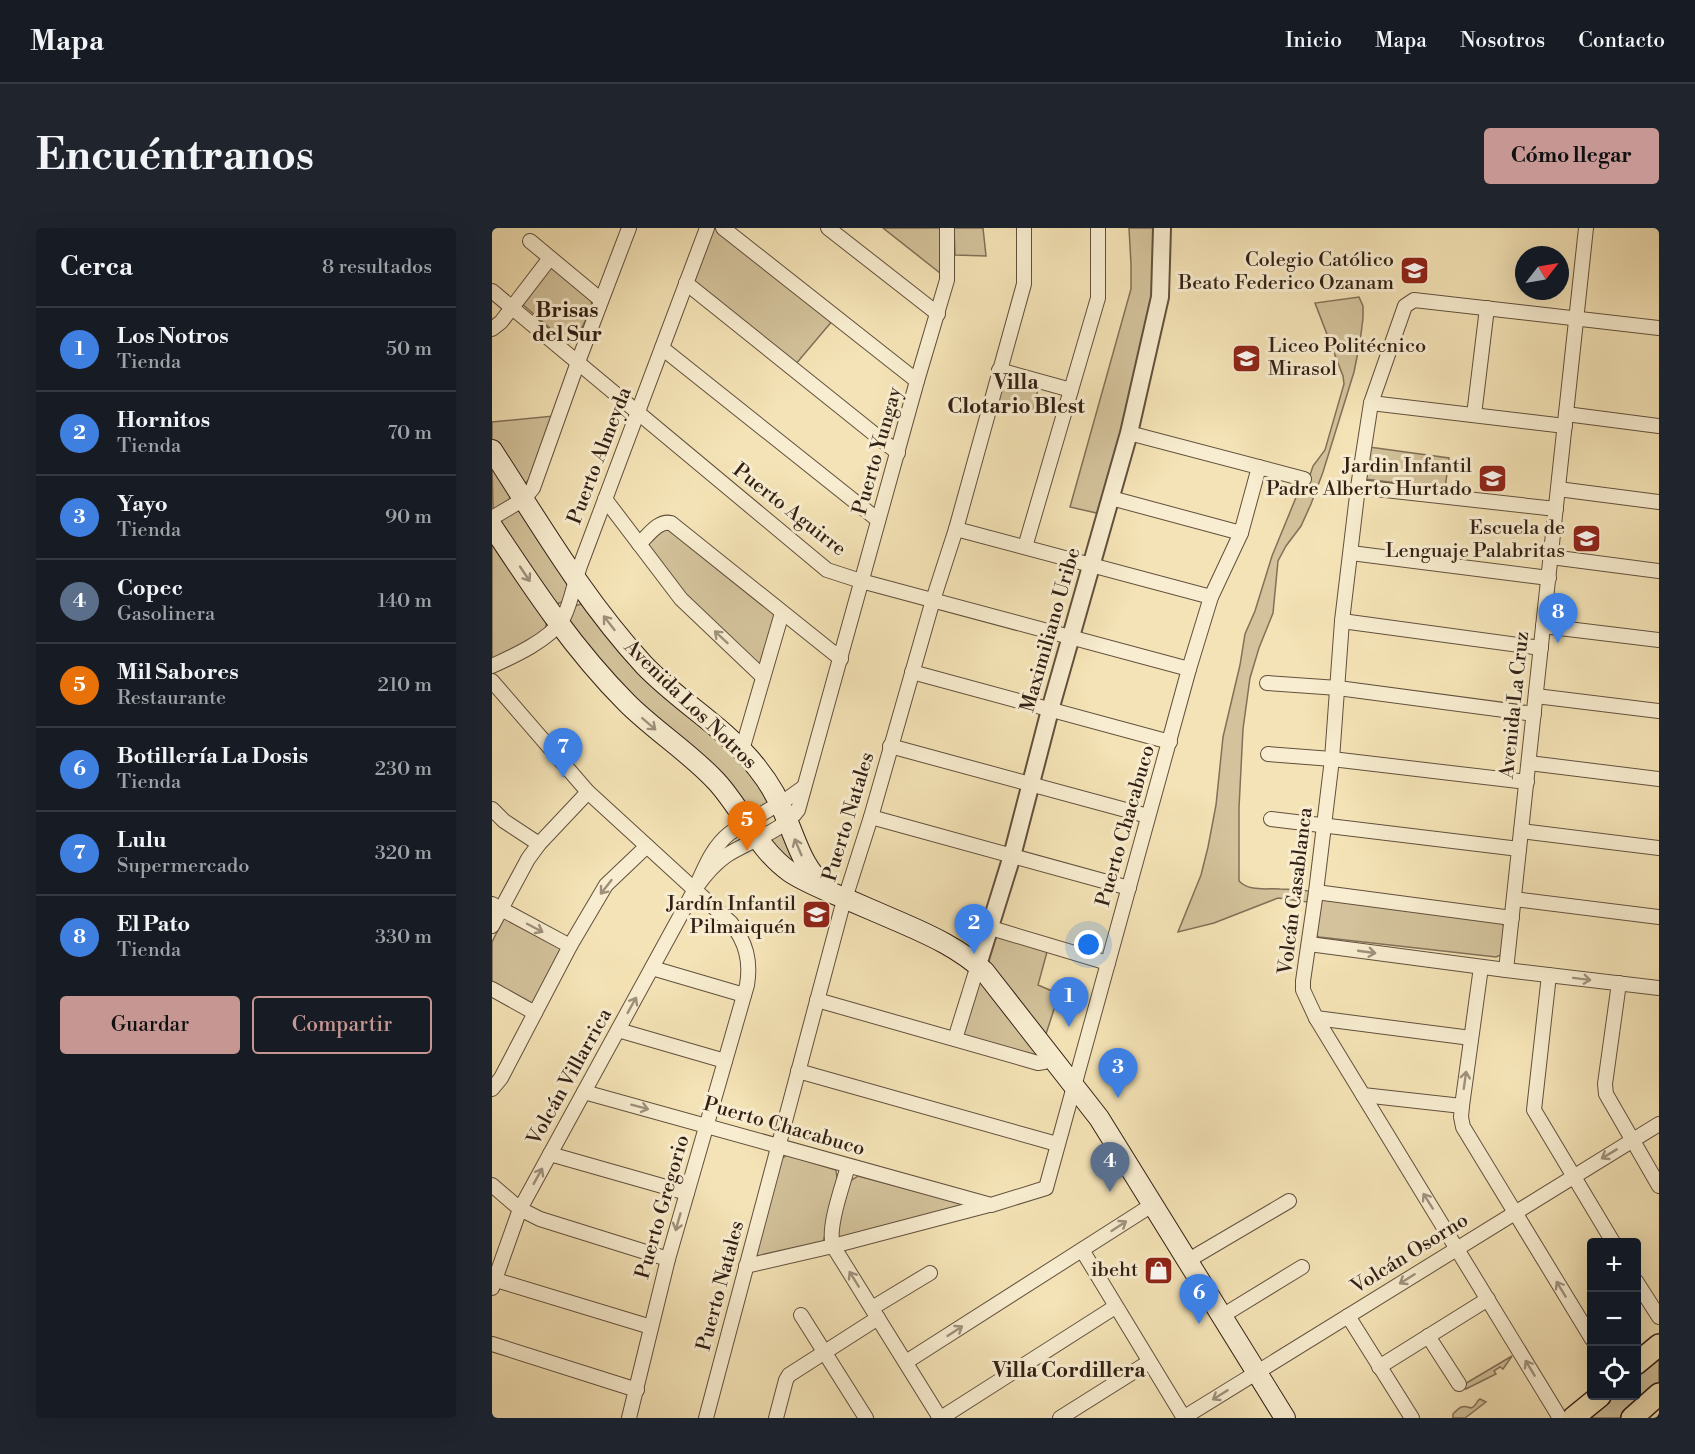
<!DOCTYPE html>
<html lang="es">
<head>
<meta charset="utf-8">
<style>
	:root { --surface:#171b24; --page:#20242c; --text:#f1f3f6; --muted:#9ea1a6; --line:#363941; --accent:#c59692 }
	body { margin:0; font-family:"Libre Bodoni",serif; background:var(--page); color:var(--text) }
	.controls { position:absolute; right:18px; bottom:18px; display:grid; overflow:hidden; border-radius:6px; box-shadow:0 6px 24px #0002 }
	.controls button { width:54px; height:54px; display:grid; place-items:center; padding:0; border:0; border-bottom:2px solid var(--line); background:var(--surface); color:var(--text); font:30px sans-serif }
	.compass { position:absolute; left:1023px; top:18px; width:54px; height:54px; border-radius:50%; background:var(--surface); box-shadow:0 6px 24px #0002; rotate:59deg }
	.you { position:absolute; left:597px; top:717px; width:21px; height:21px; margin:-15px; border:4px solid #fff; border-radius:50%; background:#1a73e8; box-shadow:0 0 0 9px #1a73e833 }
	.badge { display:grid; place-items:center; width:39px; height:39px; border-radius:50%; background:var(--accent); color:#fff; font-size:20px; font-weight:700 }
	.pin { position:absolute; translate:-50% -50px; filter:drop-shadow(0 2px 3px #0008) }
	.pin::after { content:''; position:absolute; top:32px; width:21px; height:18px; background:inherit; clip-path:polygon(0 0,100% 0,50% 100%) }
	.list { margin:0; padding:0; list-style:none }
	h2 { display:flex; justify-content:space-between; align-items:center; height:78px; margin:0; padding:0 24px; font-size:26px }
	h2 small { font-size:20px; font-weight:400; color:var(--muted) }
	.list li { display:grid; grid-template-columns:39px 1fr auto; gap:18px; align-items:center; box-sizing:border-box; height:84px; padding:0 24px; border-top:2px solid var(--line) }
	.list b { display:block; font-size:22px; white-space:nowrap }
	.list p { margin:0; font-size:20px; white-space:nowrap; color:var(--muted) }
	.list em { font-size:20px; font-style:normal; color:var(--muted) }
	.actions { display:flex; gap:12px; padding:18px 24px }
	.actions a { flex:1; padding:14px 0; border:2px solid var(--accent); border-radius:6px; text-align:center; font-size:21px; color:var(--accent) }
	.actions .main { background:var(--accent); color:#111 }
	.icon { flex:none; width:33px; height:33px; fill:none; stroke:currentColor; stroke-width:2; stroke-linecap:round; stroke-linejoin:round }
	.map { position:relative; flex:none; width:1167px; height:1190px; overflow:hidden; border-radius:6px }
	header { display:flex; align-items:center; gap:36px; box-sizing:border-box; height:84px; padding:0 30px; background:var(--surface); border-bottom:2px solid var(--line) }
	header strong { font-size:28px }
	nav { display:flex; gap:33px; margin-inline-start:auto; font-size:21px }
	.intro { display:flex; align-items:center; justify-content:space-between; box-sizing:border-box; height:144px; padding:0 36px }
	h1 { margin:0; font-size:42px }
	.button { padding:15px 27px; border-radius:6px; background:var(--accent); color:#111; font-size:21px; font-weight:700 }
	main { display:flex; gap:36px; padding:0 36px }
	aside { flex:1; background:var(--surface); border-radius:6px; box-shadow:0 6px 24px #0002 }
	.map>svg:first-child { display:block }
	.green { fill:#d3c29b; stroke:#827058; stroke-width:1.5 }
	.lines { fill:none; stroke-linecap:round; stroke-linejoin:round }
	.minor-casing { stroke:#62503d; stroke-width:16 }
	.tertiary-casing { stroke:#62503d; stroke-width:20 }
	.secondary-casing { stroke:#321f15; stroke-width:22 }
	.primary-casing { stroke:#321f15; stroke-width:24 }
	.minor { stroke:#f8edd0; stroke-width:14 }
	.tertiary { stroke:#f8edd0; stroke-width:16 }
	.secondary { stroke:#f8edd0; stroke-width:20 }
	.primary { stroke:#f4e3b6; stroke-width:21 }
	.oneway { stroke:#9f907c }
	.labels { text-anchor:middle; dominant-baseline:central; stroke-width:6; stroke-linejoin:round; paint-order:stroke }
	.poi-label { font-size:20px; fill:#321f15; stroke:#f8edd0; text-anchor:end }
	.street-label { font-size:20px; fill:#321f15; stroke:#f8edd0 }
	.neighbourhood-label { font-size:21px; font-weight:bold; fill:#321f15; stroke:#f8edd0 }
</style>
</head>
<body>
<header>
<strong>Mapa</strong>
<nav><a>Inicio</a><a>Mapa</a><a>Nosotros</a><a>Contacto</a></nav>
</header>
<div class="intro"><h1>Encuéntranos</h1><a class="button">Cómo llegar</a></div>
<main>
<aside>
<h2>Cerca<small>8 resultados</small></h2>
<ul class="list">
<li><span class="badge" style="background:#3f7fe0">1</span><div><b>Los Notros</b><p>Tienda</p></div><em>50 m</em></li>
<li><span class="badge" style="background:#3f7fe0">2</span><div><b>Hornitos</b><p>Tienda</p></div><em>70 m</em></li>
<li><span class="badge" style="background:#3f7fe0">3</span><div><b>Yayo</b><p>Tienda</p></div><em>90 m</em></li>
<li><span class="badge" style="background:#5c6f8a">4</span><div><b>Copec</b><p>Gasolinera</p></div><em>140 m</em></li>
<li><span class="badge" style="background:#e8710a">5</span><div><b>Mil Sabores</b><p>Restaurante</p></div><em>210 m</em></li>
<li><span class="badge" style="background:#3f7fe0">6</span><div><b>Botillería La Dosis</b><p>Tienda</p></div><em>230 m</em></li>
<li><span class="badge" style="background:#3f7fe0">7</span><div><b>Lulu</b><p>Supermercado</p></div><em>320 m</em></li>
<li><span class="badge" style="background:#3f7fe0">8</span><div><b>El Pato</b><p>Tienda</p></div><em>330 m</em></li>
</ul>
<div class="actions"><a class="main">Guardar</a><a>Compartir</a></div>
</aside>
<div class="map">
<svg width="1167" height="1190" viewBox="0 0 1167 1190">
	<rect width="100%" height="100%" fill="#f4e3b6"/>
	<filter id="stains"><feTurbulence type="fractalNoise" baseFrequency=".00333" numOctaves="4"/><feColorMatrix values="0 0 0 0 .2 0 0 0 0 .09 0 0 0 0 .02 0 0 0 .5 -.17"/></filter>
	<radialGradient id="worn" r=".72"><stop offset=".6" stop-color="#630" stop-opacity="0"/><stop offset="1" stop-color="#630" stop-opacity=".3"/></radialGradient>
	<g class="green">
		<polygon points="221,0 223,0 341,92 303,137 199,52"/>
		<polygon points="391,0 449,0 448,45"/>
		<polygon points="462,0 491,0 494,28 463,27"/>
		<polygon points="637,0 664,0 662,64 654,102 609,286 578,279 639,61 639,36"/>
		<polygon points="58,38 99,72 100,79 84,112 79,115 74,114 29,75"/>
		<path d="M 867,69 L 871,78 L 871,90 L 868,114 L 862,144 L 831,244 L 819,276 L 809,298 L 794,318 L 786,333 L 781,385 L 767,420 L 758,450 L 751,501 L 747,580 L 747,653 C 758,664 774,660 788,661 C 798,661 808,662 817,663 L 815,674 L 786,670 L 722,695 L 686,704 L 709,647 L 716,619 L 724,577 L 731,509 L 748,437 L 753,406 L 763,383 L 780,328 L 805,267 L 811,264 L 814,259 L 821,238 L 833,222 L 852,156 L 851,148 L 823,75 Z"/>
		<polygon points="511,151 546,162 540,184 505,173"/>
		<polygon points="61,188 37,252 33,255 26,253 0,212 0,194"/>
		<polygon points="877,219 957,230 953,261 873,251"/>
		<path d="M 0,231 L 19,268 C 16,276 9,280 1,281 Z"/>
		<polygon points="20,283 26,283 35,286 76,353 74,368 70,374 65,376 60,376 8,294 10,290"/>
		<polygon points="174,298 281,382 284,389 270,438 267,439 193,367 157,323 157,314"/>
		<path d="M 0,309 L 55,387 C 55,396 54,404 46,410 C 37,417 12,426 0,431 Z"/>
		<polygon points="91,375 246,524 279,573 258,586 132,463 76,393 81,379"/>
		<polygon points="292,600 321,651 274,611"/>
		<polygon points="832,671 1008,692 1014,702 1009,727 1004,729 827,709 825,708 824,701 829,672"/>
		<polygon points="12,690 68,717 70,724 43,775 37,777 0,757 0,714"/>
		<polygon points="510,708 555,724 546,757 567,766 553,809 493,736 500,711"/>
		<polygon points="488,752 549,830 471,808"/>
		<polygon points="295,927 344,942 346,958 331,1014 266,1029 263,1025 285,934"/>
		<polygon points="366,948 475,977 349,1010 346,1009 345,1001 358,953"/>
		<polygon points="1167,1123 1167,1158 1132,1190 1091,1190 1116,1168 1144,1168 1145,1143"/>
		<polygon points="1020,1128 1011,1141 1008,1139 1002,1143 1004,1146 974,1161 971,1157"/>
		<path d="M 988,1171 L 994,1174 L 973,1190 L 961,1190 L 961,1186 C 967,1180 970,1176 979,1180 C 985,1178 984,1173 988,1171 Z"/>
	</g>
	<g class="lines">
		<defs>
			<g id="minor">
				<polyline points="231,0 425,153"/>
				<polyline points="336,0 446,86"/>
				<polyline points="38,13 109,72"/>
				<polyline points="194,55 406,225"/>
				<polyline points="0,63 335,342 369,353 697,441"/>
				<polyline points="0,101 9,94 58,30"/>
				<polyline points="170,120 386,292"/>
				<polyline points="507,142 579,162"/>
				<polyline points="879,175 1073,198"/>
				<polyline points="1074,186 1167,198"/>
				<polyline points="982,187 995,80"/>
				<polyline points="637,205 812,251"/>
				<polyline points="866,259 1064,281"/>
				<polyline points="1066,261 1167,274"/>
				<polyline points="619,270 749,305"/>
				<polyline points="113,271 189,371 271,449"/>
				<polyline points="0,290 32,271 41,260 86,134 137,0"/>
				<polyline points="464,301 719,369"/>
				<path d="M 147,316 C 156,308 166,292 179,295 L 349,431"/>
				<polyline points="533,319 606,70 606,0"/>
				<polyline points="859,325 1057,350"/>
				<polyline points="1059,329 1167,343"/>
				<polyline points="850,393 1049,420"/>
				<polyline points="1051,398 1167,412"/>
				<path d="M 0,438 C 22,428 57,412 70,392 C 78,380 83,352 88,338 L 215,0"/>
				<polyline points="420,444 678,514"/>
				<path d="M 0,453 L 96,564 L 239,695 C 254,714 259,733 255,757 L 176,1031 L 137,1190"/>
				<polyline points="775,455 846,460 1042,486"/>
				<polyline points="1044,468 1167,483"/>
				<polyline points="398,518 656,588"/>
				<polyline points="250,522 290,385"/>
				<polyline points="776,526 840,531 1035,554"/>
				<polyline points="1037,535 1167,551"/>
				<polyline points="0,581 12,593 47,616"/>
				<polyline points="379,589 637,660"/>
				<polyline points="779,591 1027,621"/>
				<polyline points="1029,603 1167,620"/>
				<path d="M 203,661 C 212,648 222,636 235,627 C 257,613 291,603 306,582 L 425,153 L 455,52 L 455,0"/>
				<polyline points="824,664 1020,690"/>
				<polyline points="1022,671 1167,689"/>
				<polyline points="0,676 78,718"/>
				<polyline points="0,698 36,631 47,616 96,564"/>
				<polyline points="499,700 616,735"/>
				<polyline points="817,716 1014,742 1167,760"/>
				<polyline points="989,739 970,878 969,889 971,899 1100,1111"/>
				<polyline points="160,740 252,767"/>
				<polyline points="1014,742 1094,0"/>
				<polyline points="1057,747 1042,882 1121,1014"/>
				<polyline points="1127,755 1113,856 1114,866 1167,958"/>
				<polyline points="0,761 43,785"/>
				<polyline points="325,772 546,835 552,834 562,829"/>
				<polyline points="824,790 979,810"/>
				<polyline points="126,802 233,833"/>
				<polyline points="463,811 486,737"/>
				<polyline points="306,843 565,916"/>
				<polyline points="0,861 9,850 78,718 114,657 155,618"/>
				<polyline points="92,864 499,977 554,960 697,441 719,369 749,305 767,239"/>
				<polyline points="871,867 970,878"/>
				<polyline points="58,926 195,965"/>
				<path d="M 356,938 C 351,957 335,999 341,1018 L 448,1190"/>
				<polyline points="0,957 28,981 48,991 176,1031"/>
				<polyline points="590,1022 692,1190"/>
				<polyline points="695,1033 797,973"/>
				<polyline points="254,1038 341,1018 497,977"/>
				<polyline points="4,1052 159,1099"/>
				<polyline points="1144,1053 1167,1089"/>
				<path d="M 0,1060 L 28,981 L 203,661 C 212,641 220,619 238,605 L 298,569 L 312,559"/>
				<polyline points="380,1080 438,1045"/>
				<polyline points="309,1087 374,1190"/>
				<polyline points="730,1088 810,1039"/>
				<polyline points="856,1088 920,1190"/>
				<polyline points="936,1108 967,1156"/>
				<polyline points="0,1116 145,1162"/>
				<polyline points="414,1134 660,977"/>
				<polyline points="887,1139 996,1071"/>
				<polyline points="214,1190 349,683 379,589 441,372 464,301 532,56 532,0"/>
				<polyline points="284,1190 294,1152 297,1147 386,1090"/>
				<polyline points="449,1190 623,1079"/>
				<polyline points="568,1190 657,1134"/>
				<polyline points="691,1190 1167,896"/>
				<polyline points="1068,1190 824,790 811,762 811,753 824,664 840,531 850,393 866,259 879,175 913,78 922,72 1167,100"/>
			</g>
			<polyline id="tertiary" points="486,737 520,628 558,482 637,205 668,69 670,0"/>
			<g id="secondary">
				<path d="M 0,222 C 48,296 92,372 152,437 C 187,474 236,501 266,541 C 278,556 288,574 295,592 C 305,615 312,642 333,658"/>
				<path d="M 0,298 C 41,360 82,422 135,475 C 163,503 197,524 224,553 C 251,582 265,621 298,644 C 315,655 333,662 352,670 C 371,678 391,687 410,695 C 440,708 468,721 492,743 L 607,890 L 793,1190"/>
			</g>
			<g id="primary">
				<polyline points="1144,1136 1167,1117"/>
				<polyline points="1081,1190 1108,1168"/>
				<polyline points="1140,1190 1167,1166"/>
			</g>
		</defs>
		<use href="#minor" class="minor-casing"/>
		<use href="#tertiary" class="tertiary-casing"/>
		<use href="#secondary" class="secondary-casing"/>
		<use href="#primary" class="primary-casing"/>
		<use href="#minor" class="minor"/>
		<use href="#tertiary" class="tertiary"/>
		<use href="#secondary" class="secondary"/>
		<use href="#primary" class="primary"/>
	</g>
	<defs><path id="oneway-shaft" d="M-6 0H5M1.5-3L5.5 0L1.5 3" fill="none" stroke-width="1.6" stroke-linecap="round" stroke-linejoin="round" transform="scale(1.5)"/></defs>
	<g class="oneway">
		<use href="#oneway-shaft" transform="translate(33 346) rotate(56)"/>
		<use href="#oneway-shaft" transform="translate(117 395) rotate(-128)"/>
		<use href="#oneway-shaft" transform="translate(229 409) rotate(-137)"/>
		<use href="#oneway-shaft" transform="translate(157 496) rotate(41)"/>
		<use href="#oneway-shaft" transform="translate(306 619) rotate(-113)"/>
		<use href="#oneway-shaft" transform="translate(114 659) rotate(128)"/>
		<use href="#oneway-shaft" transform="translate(43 700) rotate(28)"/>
		<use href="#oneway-shaft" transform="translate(875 724) rotate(8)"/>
		<use href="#oneway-shaft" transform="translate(1090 751) rotate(7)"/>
		<use href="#oneway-shaft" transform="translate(140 777) rotate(-61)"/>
		<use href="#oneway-shaft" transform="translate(973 852) rotate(-82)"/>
		<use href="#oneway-shaft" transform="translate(148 879) rotate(15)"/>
		<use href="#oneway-shaft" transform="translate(1117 926) rotate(149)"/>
		<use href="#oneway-shaft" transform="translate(46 948) rotate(-61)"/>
		<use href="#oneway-shaft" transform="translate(936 973) rotate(-122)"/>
		<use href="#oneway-shaft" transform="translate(186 994) rotate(106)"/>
		<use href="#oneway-shaft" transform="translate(627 998) rotate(-33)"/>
		<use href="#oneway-shaft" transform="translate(362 1051) rotate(-122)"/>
		<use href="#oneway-shaft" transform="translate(915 1051) rotate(148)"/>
		<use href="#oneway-shaft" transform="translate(1069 1061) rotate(-121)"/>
		<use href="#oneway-shaft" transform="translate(463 1103) rotate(-33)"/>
		<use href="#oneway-shaft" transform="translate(1038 1140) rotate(-121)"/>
		<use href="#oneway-shaft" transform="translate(728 1167) rotate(148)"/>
	</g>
	<defs>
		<symbol id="school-square" viewBox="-11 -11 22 22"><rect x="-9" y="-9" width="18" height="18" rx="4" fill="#8f2418" stroke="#f8edd0"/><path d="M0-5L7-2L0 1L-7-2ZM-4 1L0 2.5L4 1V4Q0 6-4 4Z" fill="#fff"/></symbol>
		<symbol id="shop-square" viewBox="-11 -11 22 22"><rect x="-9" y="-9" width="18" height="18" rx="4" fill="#8f2418" stroke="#f8edd0"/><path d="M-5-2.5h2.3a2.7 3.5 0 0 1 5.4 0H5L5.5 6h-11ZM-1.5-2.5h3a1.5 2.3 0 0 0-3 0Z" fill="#fff"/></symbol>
	</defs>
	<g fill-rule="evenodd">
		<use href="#school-square" x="906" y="26" width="33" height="33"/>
		<use href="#school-square" x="738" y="114" width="33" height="33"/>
		<use href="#school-square" x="984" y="234" width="33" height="33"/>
		<use href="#school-square" x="1078" y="294" width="33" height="33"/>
		<use href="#school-square" x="308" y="670" width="33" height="33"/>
		<use href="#shop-square" x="650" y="1026" width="33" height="33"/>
	</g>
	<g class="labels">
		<g class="poi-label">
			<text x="902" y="32">Colegio Católico<tspan x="902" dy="23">Beato Federico Ozanam</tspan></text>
			<text x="776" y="118" text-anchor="start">Liceo Politécnico<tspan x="776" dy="23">Mirasol</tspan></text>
			<text x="980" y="238">Jardin Infantil<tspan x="980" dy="23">Padre Alberto Hurtado</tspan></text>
			<text x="1073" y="300">Escuela de<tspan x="1073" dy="23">Lenguaje Palabritas</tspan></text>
			<text x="304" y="676">Jardín Infantil<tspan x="304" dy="23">Pilmaiquén</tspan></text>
			<text x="646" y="1042">ibeht</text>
		</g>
		<g class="street-label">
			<text transform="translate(386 223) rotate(-74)">Puerto Yungay</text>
			<text transform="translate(108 228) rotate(-69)">Puerto Almeyda</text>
			<text transform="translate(297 282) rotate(38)">Puerto Aguirre</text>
			<text transform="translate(559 402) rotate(-74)">Maximiliano Uribe</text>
			<text transform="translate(198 477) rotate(44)">Avenida Los Notros</text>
			<text transform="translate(1023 477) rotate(-84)">Avenida La Cruz</text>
			<text transform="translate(357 589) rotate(-73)">Puerto Natales</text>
			<text transform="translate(634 598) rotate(-74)">Puerto Chacabuco</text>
			<text transform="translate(804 663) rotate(-83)">Volcán Casablanca</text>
			<text transform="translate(78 849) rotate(-61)">Volcán Villarrica</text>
			<text transform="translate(292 899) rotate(16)">Puerto Chacabuco</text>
			<text transform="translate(171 979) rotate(-74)">Puerto Gregorio</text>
			<text transform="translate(918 1026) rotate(-32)">Volcán Osorno</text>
			<text transform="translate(229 1058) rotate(-75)">Puerto Natales</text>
		</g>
		<g class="neighbourhood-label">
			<text x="75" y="83">Brisas<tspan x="75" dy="24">del Sur</tspan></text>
			<text x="524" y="155">Villa<tspan x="524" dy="24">Clotario Blest</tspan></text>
			<text x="577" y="1143">Villa Cordillera</text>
		</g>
	</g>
	<rect width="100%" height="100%" filter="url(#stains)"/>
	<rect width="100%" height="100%" fill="url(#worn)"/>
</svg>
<div class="controls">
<button>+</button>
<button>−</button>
<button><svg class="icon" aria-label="locate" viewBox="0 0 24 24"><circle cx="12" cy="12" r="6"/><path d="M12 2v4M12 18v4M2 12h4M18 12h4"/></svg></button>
</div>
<svg class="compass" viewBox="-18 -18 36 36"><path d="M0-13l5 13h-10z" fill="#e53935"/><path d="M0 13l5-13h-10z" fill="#9ea1a6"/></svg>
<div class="you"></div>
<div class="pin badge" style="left:577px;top:799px;background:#3f7fe0">1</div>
<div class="pin badge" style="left:482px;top:726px;background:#3f7fe0">2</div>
<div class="pin badge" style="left:626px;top:870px;background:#3f7fe0">3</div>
<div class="pin badge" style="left:618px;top:964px;background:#5c6f8a">4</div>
<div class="pin badge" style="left:255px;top:623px;background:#e8710a">5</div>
<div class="pin badge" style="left:707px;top:1096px;background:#3f7fe0">6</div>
<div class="pin badge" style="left:71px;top:550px;background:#3f7fe0">7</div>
<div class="pin badge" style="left:1066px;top:415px;background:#3f7fe0">8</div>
</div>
</main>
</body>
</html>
